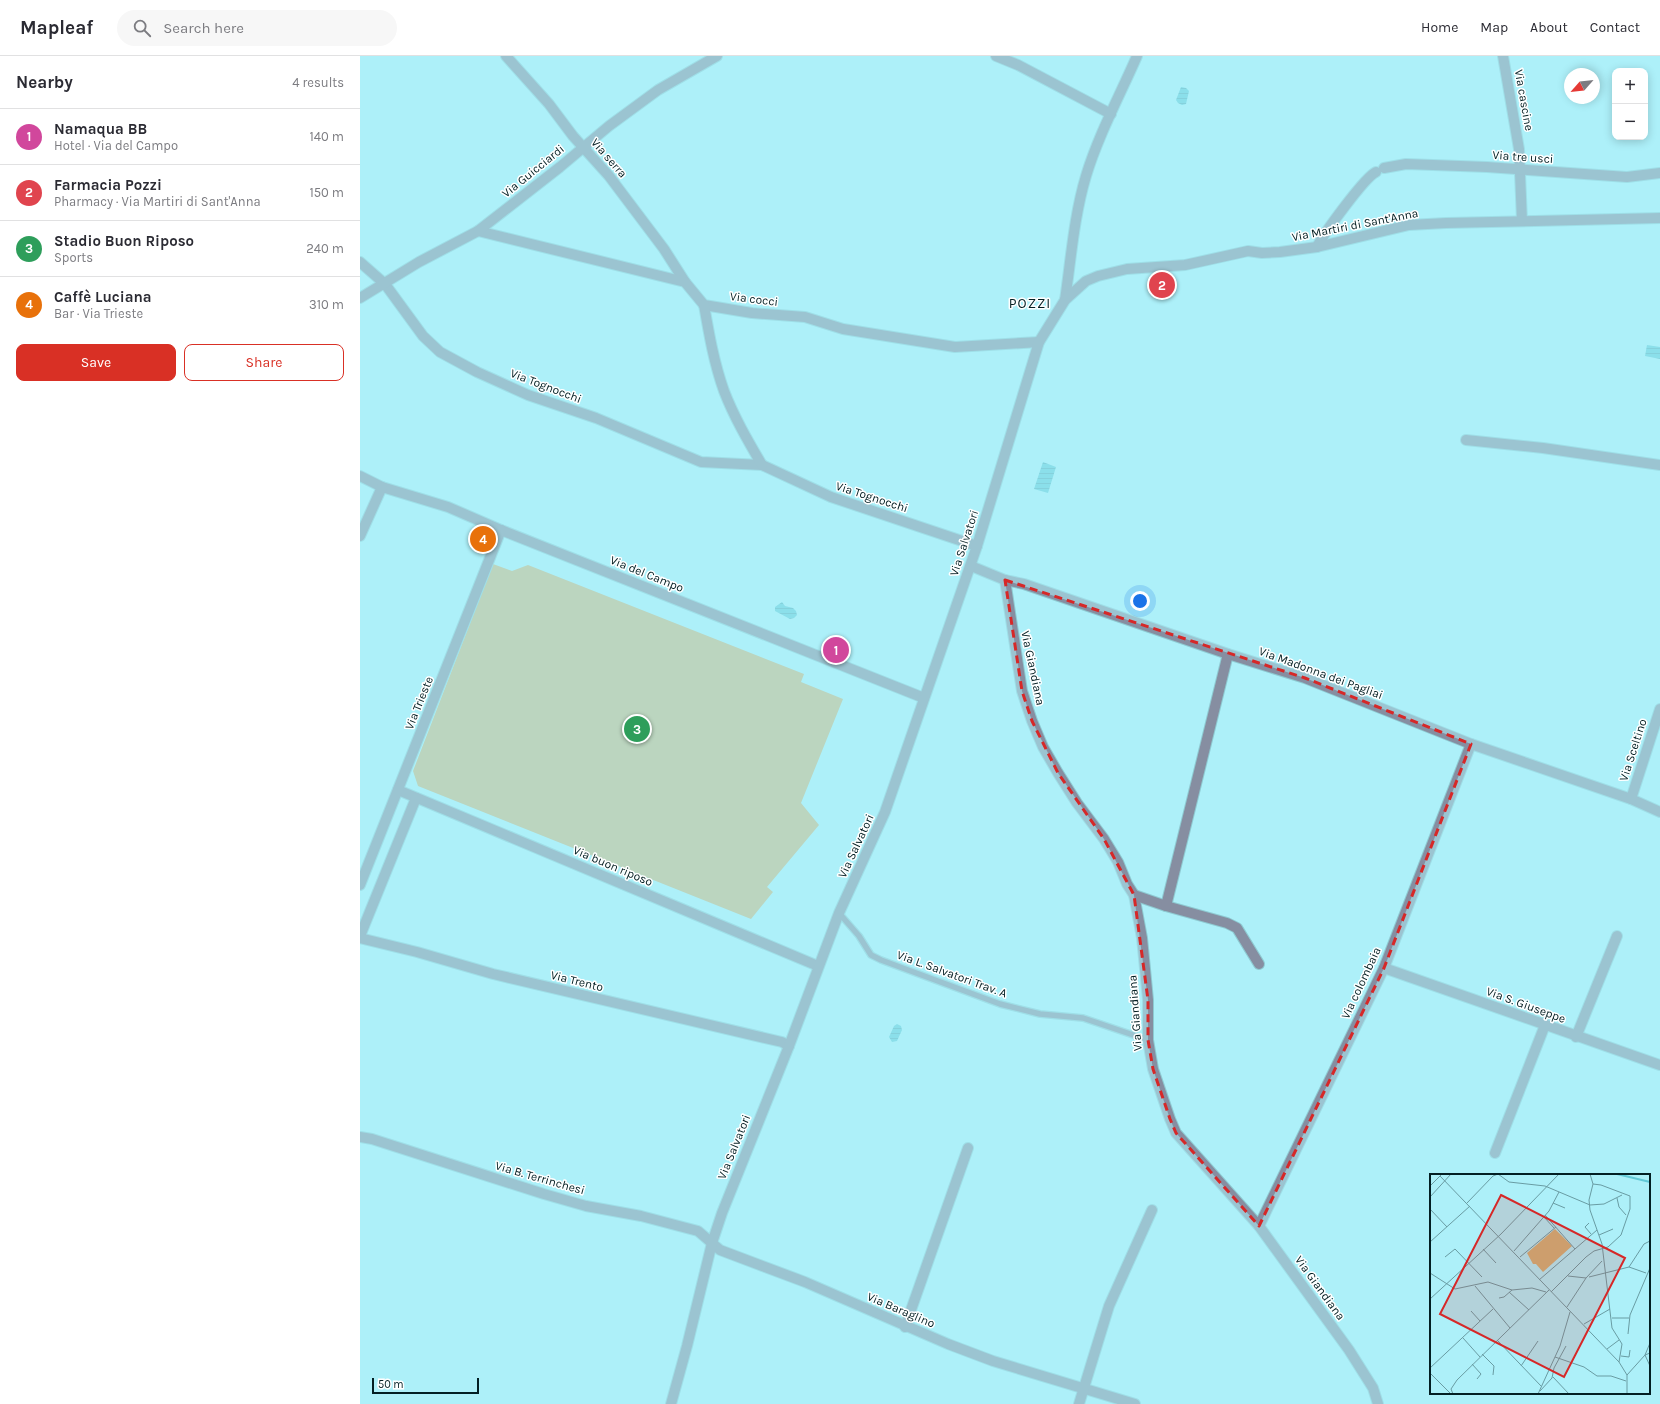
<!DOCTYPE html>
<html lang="en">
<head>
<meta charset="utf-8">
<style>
	:root { --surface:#fff; --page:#f7f7f7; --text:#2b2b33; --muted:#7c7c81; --line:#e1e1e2; --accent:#d93025 }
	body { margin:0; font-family:Karla,sans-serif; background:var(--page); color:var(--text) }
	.controls { position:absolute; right:12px; top:12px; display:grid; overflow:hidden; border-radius:8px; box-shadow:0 2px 10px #0003 }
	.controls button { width:36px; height:36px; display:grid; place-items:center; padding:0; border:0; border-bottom:1px solid var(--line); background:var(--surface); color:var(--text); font:20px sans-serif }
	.compass { position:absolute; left:1204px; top:12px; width:36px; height:36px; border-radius:50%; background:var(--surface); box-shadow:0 2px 10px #0003; rotate:243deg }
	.scale { position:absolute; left:12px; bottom:10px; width:107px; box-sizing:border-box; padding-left:4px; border:2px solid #031f23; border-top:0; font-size:11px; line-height:14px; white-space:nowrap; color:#031f23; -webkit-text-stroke:3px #fff; paint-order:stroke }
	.you { position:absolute; left:780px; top:545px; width:14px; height:14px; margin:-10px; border:3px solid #fff; border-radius:50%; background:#1a73e8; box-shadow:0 0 0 6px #1a73e833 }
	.badge { display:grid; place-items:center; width:26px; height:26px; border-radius:50%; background:var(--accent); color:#fff; font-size:13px; font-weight:700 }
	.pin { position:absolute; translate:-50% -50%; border:2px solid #fff; box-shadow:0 1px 4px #0006 }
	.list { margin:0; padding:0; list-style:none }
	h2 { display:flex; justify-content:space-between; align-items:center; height:52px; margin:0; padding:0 16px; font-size:17px }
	h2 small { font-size:13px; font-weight:400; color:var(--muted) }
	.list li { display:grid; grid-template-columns:26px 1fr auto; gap:12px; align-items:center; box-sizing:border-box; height:56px; padding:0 16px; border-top:1px solid var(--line) }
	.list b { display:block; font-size:15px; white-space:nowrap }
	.list p { margin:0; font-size:13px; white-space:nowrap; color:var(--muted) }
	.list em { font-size:13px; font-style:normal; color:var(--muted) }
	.actions { display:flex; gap:8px; padding:12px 16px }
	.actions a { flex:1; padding:9px 0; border:1px solid var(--accent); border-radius:8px; text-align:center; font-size:14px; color:var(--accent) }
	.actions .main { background:var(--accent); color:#fff }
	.icon { flex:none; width:22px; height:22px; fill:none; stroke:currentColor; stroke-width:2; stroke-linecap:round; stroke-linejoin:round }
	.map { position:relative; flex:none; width:1300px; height:1348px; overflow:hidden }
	header { display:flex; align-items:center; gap:24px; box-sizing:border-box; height:56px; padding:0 20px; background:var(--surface); border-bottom:1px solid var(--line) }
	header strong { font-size:19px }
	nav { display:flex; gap:22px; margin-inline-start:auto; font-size:14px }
	.search { width:280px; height:36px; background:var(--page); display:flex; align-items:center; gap:10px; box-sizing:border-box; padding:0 14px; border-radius:22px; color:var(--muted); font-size:15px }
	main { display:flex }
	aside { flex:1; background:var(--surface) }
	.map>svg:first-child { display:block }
	.green { fill:#ccb379 }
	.water { fill:url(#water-rules) }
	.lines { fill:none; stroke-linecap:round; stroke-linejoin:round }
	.lane-casing { stroke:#8ecad2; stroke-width:8 }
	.street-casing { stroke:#8ecad2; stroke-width:12 }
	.lane { stroke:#868ea1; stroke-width:5.5 }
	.street { stroke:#868ea1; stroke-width:10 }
	.marked { fill:none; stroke:#d62828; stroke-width:3; stroke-dasharray:8 5; stroke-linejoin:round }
	.labels { text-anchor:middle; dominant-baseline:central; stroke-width:3; stroke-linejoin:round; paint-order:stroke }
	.street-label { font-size:12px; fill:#031f23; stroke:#fff }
	.quarter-label { font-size:14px; letter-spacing:1px; fill:#031f23; stroke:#fff }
	.inset-river { fill:none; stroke:#63c9d7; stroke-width:2 }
	.inset-road { fill:none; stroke:#699ca3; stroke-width:1 }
	.view { fill:#d62828; fill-opacity:0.15; stroke:#d62828; stroke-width:2 }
	.inset-edge { fill:none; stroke:#031f23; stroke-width:2 }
</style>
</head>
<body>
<header>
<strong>Mapleaf</strong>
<div class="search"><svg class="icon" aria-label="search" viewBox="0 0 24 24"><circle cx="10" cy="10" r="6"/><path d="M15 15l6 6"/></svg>Search here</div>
<nav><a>Home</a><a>Map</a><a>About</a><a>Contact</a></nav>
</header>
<main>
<aside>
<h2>Nearby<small>4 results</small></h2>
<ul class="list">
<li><span class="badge" style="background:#d1479c">1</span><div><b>Namaqua BB</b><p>Hotel · Via del Campo</p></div><em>140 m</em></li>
<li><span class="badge" style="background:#e0444e">2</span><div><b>Farmacia Pozzi</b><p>Pharmacy · Via Martiri di Sant'Anna</p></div><em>150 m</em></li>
<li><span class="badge" style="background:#2e9e5b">3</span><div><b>Stadio Buon Riposo</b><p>Sports</p></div><em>240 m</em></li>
<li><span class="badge" style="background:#e8710a">4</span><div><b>Caffè Luciana</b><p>Bar · Via Trieste</p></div><em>310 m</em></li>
</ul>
<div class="actions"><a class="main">Save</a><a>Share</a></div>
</aside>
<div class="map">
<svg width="1300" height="1348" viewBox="0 0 1300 1348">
	<defs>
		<pattern id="water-rules" width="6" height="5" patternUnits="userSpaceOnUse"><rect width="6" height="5" fill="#63c9d7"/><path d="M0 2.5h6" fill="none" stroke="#54acb8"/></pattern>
	</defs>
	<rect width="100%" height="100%" fill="#adf0f9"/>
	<polygon class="green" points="133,508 152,515 168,509 444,618 441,626 483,643 441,747 459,769 407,831 413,836 391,863 58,730 53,715"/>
	<g class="water">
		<polygon points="821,31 826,32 829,35 826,48 822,49 818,47 816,44"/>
		<polygon points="1287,289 1300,291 1300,303 1285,300"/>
		<polygon points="683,406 696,411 688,437 674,433"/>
		<polygon points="422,546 425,550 433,552 436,555 437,559 434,562 430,563 415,555 415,551"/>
		<polygon points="537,968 541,970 542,974 537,985 532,986 529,981 534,970"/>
	</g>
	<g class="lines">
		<defs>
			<polyline id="lane" points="479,857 499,880 511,899 521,904 640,948 680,958 723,962 788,984"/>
			<g id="street">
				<polyline points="146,0 189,48 213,80 249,120 304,193 325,226"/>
				<polyline points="636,0 658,9 751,58"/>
				<polyline points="1143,0 1159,93 1162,165"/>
				<polyline points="1024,112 1046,108 1127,111 1267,121 1300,117"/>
				<polyline points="118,175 325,226 344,249 392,257 445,261 483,273 595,291 679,286"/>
				<path d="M 957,191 C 964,177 1005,121 1016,116"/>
				<polyline points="0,206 25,228 63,280 80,296 117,316 168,339 236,362 341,406 402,409 471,441 617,490"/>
				<polyline points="0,242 59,206 118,175 200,111 249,70 298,34 357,0"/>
				<path d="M 705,244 C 711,203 714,160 726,120 C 738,80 760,39 777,0"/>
				<path d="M 344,249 C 349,278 354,307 364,335 C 374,361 388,385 402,409"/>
				<polyline points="1106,384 1183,392 1300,409"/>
				<polyline points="0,420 22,431 88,451 141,474 564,642"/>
				<polyline points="0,480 22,431"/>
				<polyline points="611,510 645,524 664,528 868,598 945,622 1111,688 1271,743 1300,756"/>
				<polyline points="645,524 662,635 672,665 683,691 698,717 717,747 744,783 758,806 767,828 774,839 782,882 788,944 788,984 793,1013 810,1063 816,1077 899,1170 989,1294 1013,1332 1018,1348"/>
				<polyline points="38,734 458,910"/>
				<polyline points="1271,743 1300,653"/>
				<polyline points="0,829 141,474"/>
				<polyline points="774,839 806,850 867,867 877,872 899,908"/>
				<polyline points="806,850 868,598"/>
				<polyline points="0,880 56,742"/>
				<polyline points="0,882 57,896 133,918 422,986 429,990"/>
				<polyline points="1024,912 1300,1009"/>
				<polyline points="1216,981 1257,880"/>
				<polyline points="0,1081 12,1083 184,1138 226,1150 281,1160 338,1175 360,1194 445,1226 588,1288 633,1305 775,1348"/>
				<polyline points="1135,1097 1185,969"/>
				<polyline points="899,1170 1024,912 1111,688"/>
				<polyline points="545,1271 608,1092"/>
				<polyline points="311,1348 327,1290 352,1187 362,1157 429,990 479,857 525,756 617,490 679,286 705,244 726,225 738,220 767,213 825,209 888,195 902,197 920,196 957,191 1049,169 1086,167 1300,162"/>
				<polyline points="719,1348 749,1250 792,1154"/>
			</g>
		</defs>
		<use href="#lane" class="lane-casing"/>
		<use href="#street" class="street-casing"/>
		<use href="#lane" class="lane"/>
		<use href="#street" class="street"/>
	</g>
	<path d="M0 0H1300V1348H0ZM 645,524 L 945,622 L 1111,688 L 1024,912 L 899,1170 L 816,1077 L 810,1063 L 793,1013 L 788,984 L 788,944 L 774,839 L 744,783 L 698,717 L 672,665 L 662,635 Z" fill="#adf0f9" fill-opacity=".55" fill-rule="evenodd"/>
	<path class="marked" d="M 645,524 L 945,622 L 1111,688 L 1024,912 L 899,1170 L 816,1077 L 810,1063 L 793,1013 L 788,984 L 788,944 L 774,839 L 744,783 L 698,717 L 672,665 L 662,635 Z"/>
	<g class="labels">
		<g class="street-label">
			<text transform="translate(1164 44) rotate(80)">Via cascine</text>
			<text transform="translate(1163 101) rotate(4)">Via tre usci</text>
			<text transform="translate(249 102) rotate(49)">Via serra</text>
			<text transform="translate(173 115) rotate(-39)">Via Guicciardi</text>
			<text transform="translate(995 169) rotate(-11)">Via Martiri di Sant'Anna</text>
			<text transform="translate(394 243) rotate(7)">Via cocci</text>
			<text transform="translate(186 330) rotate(21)">Via Tognocchi</text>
			<text transform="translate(512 441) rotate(18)">Via Tognocchi</text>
			<text transform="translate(604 487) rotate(-72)">Via Salvatori</text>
			<text transform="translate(287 518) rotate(22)">Via del Campo</text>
			<text transform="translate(673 612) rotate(78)">Via Giandiana</text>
			<text transform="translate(961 617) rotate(20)">Via Madonna dei Pagliai</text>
			<text transform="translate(59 647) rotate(-68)">Via Trieste</text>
			<text transform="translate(1273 694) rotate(-72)">Via Sceltino</text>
			<text transform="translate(496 790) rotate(-65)">Via Salvatori</text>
			<text transform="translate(253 810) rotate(23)">Via buon riposo</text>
			<text transform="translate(592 918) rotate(20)">Via L. Salvatori Trav. A</text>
			<text transform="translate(217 925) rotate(14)">Via Trento</text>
			<text transform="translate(1001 927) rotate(-65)">Via colombaia</text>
			<text transform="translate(1166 949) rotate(20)">Via S. Giuseppe</text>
			<text transform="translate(775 957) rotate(-94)">Via Giandiana</text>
			<text transform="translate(374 1091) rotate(-68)">Via Salvatori</text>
			<text transform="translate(180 1122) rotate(16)">Via B. Terrinchesi</text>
			<text transform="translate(960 1232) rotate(54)">Via Giandiana</text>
			<text transform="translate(541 1254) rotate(23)">Via Baraglino</text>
		</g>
		<g class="quarter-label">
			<text x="670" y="247">POZZI</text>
		</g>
	</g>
	<g transform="translate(1070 1118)">
		<rect width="220" height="220" fill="#adf0f9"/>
		<path d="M 125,55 L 142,72 L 113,98 L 106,90 L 103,90 L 97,79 Z" fill="#ccb379"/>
		<path class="inset-river" d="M 187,0 L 220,8"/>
		<path class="inset-road" d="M 160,0 L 163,10 L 159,26 L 160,36 L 172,70 L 182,154 L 192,170 L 189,188M 10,2 L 189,188 L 197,201 L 197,220M 0,12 L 12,0M 0,23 L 21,0M 187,24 L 189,33 L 196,41M 37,29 L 63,2 L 68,0 L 79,8 L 115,12 L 160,31 L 174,30 L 192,21M 123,29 L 135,34M 0,35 L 17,53M 115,41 L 145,75M 114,43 L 124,54M 159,49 L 155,53 L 161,60M 169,61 L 183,55M 0,68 L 40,32M 53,75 L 66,89M 84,77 L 119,37 L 129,18M 15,83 L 25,75 L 52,103M 90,83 L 126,53M 199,93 L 216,99M 0,99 L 25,115 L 58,108 L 82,116 L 102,114 L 116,118M 138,102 L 156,104M 159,103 L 199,93 L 214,70 L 220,67M 109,106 L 167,56M 45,112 L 80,154M 79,118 L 99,136M 121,118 L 156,83 L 164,77 L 178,73 L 191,61 L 200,35 L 200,22 L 171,11 L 163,10M 69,124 L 74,123 L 82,116M 0,125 L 71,60 L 129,0M 137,133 L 156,104 L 172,87M 41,137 L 50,147M 182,144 L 199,144M 154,150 L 180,135M 198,160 L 200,141 L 220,94M 33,164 L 50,183M 67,166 L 111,212M 177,175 L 189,166M 220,179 L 215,181 L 220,192M 52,180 L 64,192 L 63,201M 191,182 L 199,183 L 200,176M 125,183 L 154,193 L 167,202 L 181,202 L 196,207M 42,190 L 51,200 L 47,205M 91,192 L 108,167M 0,194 L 63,135M 0,199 L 21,220M 197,201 L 215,181 L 220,169M 123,203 L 139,220M 110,217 L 122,204 L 124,194 L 136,172M 23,220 L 21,215 L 27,206 L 119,116M 108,220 L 130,172 L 140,138"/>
		<path class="view" d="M 71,21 L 195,84 L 134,203 L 10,140 Z"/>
		<rect width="220" height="220" class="inset-edge"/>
	</g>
</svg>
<div class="controls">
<button>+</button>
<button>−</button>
</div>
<svg class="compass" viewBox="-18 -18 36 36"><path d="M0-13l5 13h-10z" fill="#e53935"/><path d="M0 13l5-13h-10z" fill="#7c7c81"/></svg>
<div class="scale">50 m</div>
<div class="you"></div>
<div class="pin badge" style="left:476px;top:594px;background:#d1479c">1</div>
<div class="pin badge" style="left:802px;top:229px;background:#e0444e">2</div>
<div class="pin badge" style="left:277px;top:673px;background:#2e9e5b">3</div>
<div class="pin badge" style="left:123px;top:483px;background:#e8710a">4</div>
</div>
</main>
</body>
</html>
